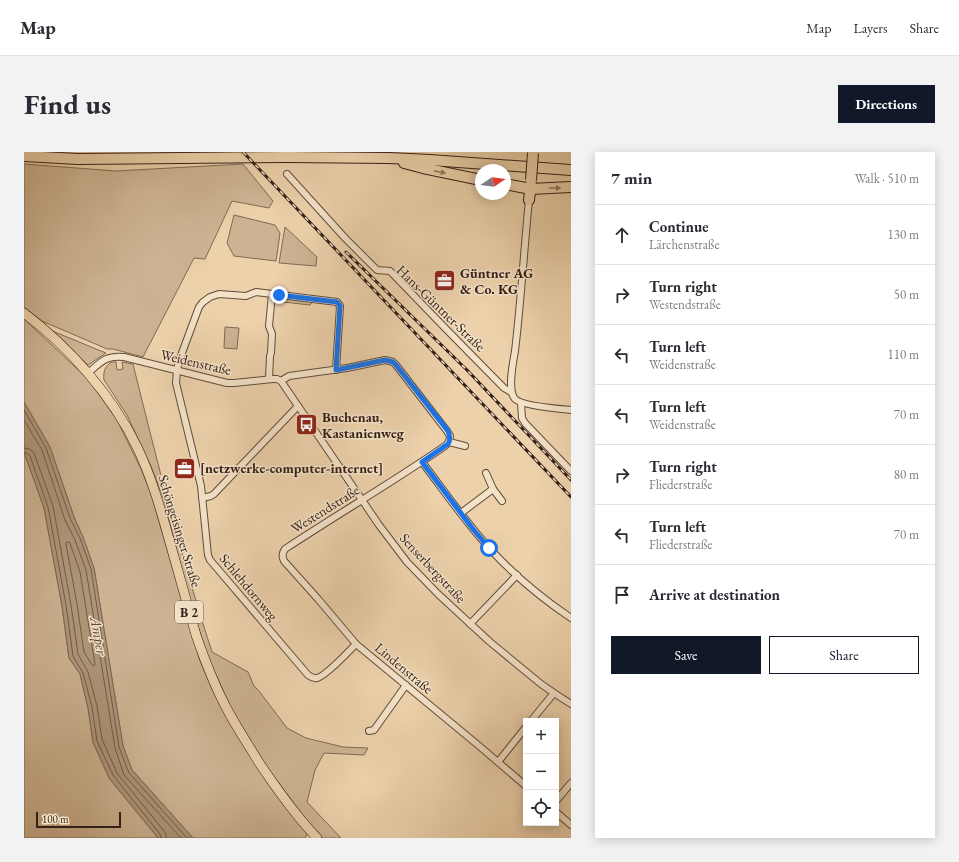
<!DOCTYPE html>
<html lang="en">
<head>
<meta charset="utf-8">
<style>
	:root { --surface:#fff; --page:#f2f2f3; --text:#2b2b33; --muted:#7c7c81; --line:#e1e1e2; --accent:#111827 }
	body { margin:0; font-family:"EB Garamond",serif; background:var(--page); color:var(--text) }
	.controls { position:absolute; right:12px; bottom:12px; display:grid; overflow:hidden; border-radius:0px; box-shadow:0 2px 10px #0003 }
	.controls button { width:36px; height:36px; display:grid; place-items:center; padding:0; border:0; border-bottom:1px solid var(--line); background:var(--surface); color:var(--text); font:20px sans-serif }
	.compass { position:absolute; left:451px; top:12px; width:36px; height:36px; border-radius:50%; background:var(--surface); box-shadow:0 2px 10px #0003; rotate:77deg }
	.scale { position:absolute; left:12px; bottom:10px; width:85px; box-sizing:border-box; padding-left:4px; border:2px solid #342116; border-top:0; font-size:11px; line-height:14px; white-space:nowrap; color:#342116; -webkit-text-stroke:3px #f3e1c8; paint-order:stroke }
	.stop { position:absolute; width:12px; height:12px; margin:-9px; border:3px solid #1a73e8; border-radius:50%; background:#fff }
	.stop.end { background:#1a73e8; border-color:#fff; box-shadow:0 1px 4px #0008 }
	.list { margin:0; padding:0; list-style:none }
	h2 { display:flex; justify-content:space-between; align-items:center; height:52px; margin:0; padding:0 16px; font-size:17px }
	h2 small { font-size:13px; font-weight:400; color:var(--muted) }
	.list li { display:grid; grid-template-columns:26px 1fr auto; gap:12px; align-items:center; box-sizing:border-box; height:60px; padding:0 16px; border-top:1px solid var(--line) }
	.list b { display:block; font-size:15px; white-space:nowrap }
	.list p { margin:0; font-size:13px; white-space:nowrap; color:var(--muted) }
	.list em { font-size:13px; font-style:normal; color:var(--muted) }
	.actions { display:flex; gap:8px; padding:12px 16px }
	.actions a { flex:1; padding:9px 0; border:1px solid var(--accent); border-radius:0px; text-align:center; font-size:14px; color:var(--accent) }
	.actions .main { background:var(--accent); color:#fff }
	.icon { flex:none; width:22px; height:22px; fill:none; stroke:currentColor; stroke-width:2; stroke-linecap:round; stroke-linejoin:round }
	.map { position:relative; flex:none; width:547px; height:686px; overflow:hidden; border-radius:0px }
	header { display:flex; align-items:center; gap:24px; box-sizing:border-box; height:56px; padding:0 20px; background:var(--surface); border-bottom:1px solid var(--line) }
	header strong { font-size:19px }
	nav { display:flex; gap:22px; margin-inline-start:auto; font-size:14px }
	.intro { display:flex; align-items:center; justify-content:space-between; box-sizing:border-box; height:96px; padding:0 24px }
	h1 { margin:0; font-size:28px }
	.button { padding:10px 18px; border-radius:0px; background:var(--accent); color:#fff; font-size:14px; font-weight:700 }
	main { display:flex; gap:24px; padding:0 24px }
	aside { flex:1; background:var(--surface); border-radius:0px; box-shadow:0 2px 10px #0003 }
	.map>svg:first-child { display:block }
	.green { fill:#cdb392; stroke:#806a54 }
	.water { fill:#ad9578; stroke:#7d6751 }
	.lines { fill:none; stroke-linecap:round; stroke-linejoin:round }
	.shore { stroke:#705b47; stroke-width:1 }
	.minor-casing { stroke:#624d3b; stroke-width:8 }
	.primary-casing { stroke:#342116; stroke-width:10 }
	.trunk-casing { stroke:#342116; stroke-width:12 }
	.minor { stroke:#f3e1c8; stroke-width:6 }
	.primary { stroke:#ecd1ab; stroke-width:9 }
	.trunk { stroke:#ecd1ab; stroke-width:10 }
	.rail-casing { stroke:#342116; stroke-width:3 }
	.rail { stroke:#f3e1c8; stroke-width:1.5; stroke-dasharray:4.5; stroke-linecap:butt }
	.trunk-bridge-casing { stroke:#342116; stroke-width:12; stroke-linecap:butt }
	.trunk-bridge { stroke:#ecd1ab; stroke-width:10 }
	.oneway { fill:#907960 }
	.route { stroke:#1a73e8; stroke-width:5 }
	.labels { text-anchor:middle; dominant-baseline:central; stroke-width:3; stroke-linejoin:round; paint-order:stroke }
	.shield { fill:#f3e1c8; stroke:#6d5b4b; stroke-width:1 }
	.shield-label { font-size:13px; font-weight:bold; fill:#342116 }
	.poi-label { font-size:14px; font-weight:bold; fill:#342116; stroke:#f3e1c8; text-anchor:start }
	.street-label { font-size:14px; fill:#342116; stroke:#f3e1c8 }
	.water-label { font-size:15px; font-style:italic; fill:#5e4a38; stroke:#f3e1c8 }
</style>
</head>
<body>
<header>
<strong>Map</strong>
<nav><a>Map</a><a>Layers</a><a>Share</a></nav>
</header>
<div class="intro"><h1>Find us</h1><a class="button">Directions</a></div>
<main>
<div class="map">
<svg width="547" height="686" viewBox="0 0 547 686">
	<rect width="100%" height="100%" fill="#ecd1ab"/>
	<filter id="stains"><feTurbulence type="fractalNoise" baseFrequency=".005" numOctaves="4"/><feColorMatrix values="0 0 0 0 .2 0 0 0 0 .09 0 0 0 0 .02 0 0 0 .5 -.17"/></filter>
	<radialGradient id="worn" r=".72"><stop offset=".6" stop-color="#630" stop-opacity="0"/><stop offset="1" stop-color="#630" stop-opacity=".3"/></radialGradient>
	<g class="green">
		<polygon points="0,12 92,19 219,12 249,49 245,56 208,49 181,107 170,106 119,205 89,197 83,197 18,169 0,155"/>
		<polygon points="210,63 251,73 256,81 252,109 210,104 203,91"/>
		<polygon points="261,75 293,105 292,114 255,111"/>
		<polygon points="259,145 288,149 288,151 286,153 259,150 257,147"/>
		<polygon points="0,167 63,226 93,268 117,317 127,342 161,460 176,509 187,535 199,558 216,588 235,618 249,639 283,682 281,686 169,686 108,618 99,594 70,416 59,385 50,365 26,295 0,250"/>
		<polygon points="201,175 215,176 213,197 200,196"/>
		<polygon points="26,178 82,201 64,213"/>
		<path d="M 88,210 L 92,210 L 93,218 L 99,217 L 98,210 L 109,212 C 133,309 157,405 188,500 L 224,520 L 230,534 L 235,539 L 263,576 L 282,586 L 319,595 L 344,596 L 340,603 L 300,601 L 291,618 L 283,650 L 317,686 L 299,686 L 290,678 L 243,615 L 208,558 L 184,505 L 165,446 L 140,348 L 127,314 L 103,263 L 80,228 C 79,219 81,214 88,210 Z"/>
		<polygon points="0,300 20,356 38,454 45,506 56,522 64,556 69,590 85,626 134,686 0,686"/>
	</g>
	<polygon class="water" points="0,250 26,295 50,365 59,385 70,416 99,594 108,618 169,686 134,686 85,626 69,590 64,556 56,522 45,506 38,454 20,356 0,300"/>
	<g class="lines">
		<g class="shore">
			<polyline points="0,258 22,296 46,366 56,386 67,417 95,595 105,621 163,686"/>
			<polyline points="0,268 18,298 41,368 51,388 62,418 91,596 100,623 157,686"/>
			<polyline points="0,296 6,297 10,301 29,354 47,453 54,502 64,520 73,554 78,587 93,621 140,679 142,682 142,686"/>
			<polyline points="0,301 3,301 6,304 24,355 42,453 49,504 59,521 68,555 73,589 89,623 136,682 137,686"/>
			<polygon points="43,390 46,391 56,420 71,512 70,514 68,513 60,500 53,452 42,392"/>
		</g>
		<defs>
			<g id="minor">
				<polyline points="263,22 321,86 353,118 366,119 422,177 480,236 487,240"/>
				<path d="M 505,48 C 500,98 497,149 491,199 C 489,211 483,238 491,247 C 498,254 536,257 547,258"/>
				<path d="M 312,218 L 316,154 L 313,150 L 232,140 L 222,144 L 195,142 L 186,145 L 179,150 L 175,155 L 155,209 L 153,218 L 152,231 L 177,334 L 184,403 L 186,408 L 284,523 C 287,525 289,527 293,526 C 302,524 324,500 332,492"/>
				<path d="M 64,221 C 77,210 82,203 100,205 L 203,231 L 210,231 L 249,227 L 253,227 L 257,229 L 355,373 L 383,410 L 414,442 L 466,490 L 517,532 L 530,541 L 547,552"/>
				<polyline points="245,227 246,204 247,201 248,182 245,174 248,142"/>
				<polyline points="257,229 265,224 323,216 361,208 369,210 372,213 423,279 426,284 425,290"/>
				<polyline points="497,251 498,266 501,271 547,319"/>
				<path d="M 425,290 L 421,294 C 369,330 314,362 261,397 C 258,401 258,405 260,409 L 294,447 L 332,492 L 454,593 L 502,634"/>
				<polyline points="425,290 441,294"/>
				<path d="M 398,310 C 421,340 442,371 468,399 C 491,424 519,447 547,466"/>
				<polyline points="469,337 478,349"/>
				<polyline points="178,346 187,344 190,342 274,254"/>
				<polyline points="437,361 469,337 462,321"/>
				<polyline points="446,472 493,423"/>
				<polyline points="507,569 530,541"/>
				<polyline points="345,579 350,578 382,533"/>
				<polyline points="474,610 502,575"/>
				<polyline points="532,649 547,631"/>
				<polyline points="532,660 547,673"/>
			</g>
			<path id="primary" d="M 0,161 C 45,195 88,243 113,295 C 127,324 136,355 145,387 C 154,419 163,451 172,483 C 181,509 191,535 204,559 C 213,576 224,592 234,609 C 252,636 270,662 293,686"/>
			<g id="trunk">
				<polyline points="0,4 54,7 264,5 365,6 406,8 547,18"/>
				<polyline points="380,11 399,16 457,28"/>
				<polyline points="481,32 507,37 547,35"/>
				<polyline points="505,48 507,32"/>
			</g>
		</defs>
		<use href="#minor" class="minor-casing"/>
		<use href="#primary" class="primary-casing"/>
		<use href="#trunk" class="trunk-casing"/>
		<use href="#minor" class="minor"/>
		<use href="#primary" class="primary"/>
		<use href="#trunk" class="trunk"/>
		<defs>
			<g id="rail">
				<polyline points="219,0 547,345"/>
				<polyline points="322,100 443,218 547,328"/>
			</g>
		</defs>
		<use href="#rail" class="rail-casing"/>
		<use href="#rail" class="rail"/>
		<defs>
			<polyline id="trunk-bridge" points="507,28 509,1"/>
		</defs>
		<use href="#trunk-bridge" class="trunk-bridge-casing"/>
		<use href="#trunk-bridge" class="trunk-bridge"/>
	</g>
	<defs><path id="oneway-solid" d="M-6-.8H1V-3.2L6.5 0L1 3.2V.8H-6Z"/></defs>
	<g class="oneway">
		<use href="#oneway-solid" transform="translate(416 20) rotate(11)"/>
		<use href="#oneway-solid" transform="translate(531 36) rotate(-3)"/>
	</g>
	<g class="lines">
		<path class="route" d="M 255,143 L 313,150 L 316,154 L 312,218 L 361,208 L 369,210 L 372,213 L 424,279 C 426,284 427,288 424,292 L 398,310 L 449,377 L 465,396"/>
	</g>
	<defs>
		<symbol id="office-square" viewBox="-11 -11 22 22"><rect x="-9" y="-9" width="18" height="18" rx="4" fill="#8f2418" stroke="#f3e1c8"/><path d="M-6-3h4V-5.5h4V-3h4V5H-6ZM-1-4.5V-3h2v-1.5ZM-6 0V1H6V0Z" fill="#fff"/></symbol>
		<symbol id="bus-square" viewBox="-11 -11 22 22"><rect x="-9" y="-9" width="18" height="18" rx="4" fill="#8f2418" stroke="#f3e1c8"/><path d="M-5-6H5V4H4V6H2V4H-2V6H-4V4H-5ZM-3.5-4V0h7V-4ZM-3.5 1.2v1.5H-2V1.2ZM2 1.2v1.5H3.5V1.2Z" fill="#fff"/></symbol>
	</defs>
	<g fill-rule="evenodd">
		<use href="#office-square" x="408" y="116" width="25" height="25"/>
		<use href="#bus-square" x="270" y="260" width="25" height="25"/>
		<use href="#office-square" x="148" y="304" width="25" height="25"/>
	</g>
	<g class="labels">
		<rect class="shield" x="151" y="449" width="28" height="22" rx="3"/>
		<g class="shield-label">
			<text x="165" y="460">B 2</text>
		</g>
		<g class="poi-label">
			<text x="436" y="121">Güntner AG<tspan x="436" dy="16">&amp; Co. KG</tspan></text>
			<text x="298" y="265">Buchenau,<tspan x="298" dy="16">Kastanienweg</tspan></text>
			<text x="176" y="316">[netzwerke-computer-internet]</text>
		</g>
		<g class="street-label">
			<text transform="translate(417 156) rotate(44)">Hans-Güntner-Straße</text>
			<text transform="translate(172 210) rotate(13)">Weidenstraße</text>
			<text transform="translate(301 357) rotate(-32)">Westendstraße</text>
			<text transform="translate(156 379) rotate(73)">Schöngeisinger Straße</text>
			<text transform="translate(409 416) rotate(47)">Senserbergstraße</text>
			<text transform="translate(225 435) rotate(50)">Schlehdornweg</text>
			<text transform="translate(380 516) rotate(40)">Lindenstraße</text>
		</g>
		<g class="water-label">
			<text transform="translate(75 484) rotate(79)">Amper</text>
		</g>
	</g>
	<rect width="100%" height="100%" filter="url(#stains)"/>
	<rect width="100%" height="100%" fill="url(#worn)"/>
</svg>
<div class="controls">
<button>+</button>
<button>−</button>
<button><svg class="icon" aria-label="locate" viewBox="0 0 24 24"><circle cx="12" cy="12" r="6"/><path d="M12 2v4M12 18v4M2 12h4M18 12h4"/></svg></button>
</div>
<svg class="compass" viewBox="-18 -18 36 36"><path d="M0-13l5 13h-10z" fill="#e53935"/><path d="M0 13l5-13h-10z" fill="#7c7c81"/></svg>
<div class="scale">100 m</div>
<div class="stop" style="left:465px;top:396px"></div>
<div class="stop end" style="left:255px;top:143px"></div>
</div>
<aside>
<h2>7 min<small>Walk · 510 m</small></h2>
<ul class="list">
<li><svg class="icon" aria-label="ahead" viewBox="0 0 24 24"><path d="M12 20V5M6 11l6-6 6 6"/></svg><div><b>Continue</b><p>Lärchenstraße</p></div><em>130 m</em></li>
<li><svg class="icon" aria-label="right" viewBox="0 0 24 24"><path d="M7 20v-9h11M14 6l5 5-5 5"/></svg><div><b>Turn right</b><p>Westendstraße</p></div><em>50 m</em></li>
<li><svg class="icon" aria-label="left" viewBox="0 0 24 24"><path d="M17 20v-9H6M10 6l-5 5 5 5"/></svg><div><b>Turn left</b><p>Weidenstraße</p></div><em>110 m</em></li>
<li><svg class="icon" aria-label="left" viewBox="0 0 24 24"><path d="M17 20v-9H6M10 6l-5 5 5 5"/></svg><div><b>Turn left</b><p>Weidenstraße</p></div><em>70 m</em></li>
<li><svg class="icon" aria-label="right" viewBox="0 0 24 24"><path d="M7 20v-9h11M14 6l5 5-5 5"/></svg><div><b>Turn right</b><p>Fliederstraße</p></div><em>80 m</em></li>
<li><svg class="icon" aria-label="left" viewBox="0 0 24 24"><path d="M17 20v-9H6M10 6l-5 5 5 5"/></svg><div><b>Turn left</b><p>Fliederstraße</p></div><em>70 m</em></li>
<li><svg class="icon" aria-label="arrive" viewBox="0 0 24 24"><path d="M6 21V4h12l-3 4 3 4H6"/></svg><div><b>Arrive at destination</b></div></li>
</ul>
<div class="actions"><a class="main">Save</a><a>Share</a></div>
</aside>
</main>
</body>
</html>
